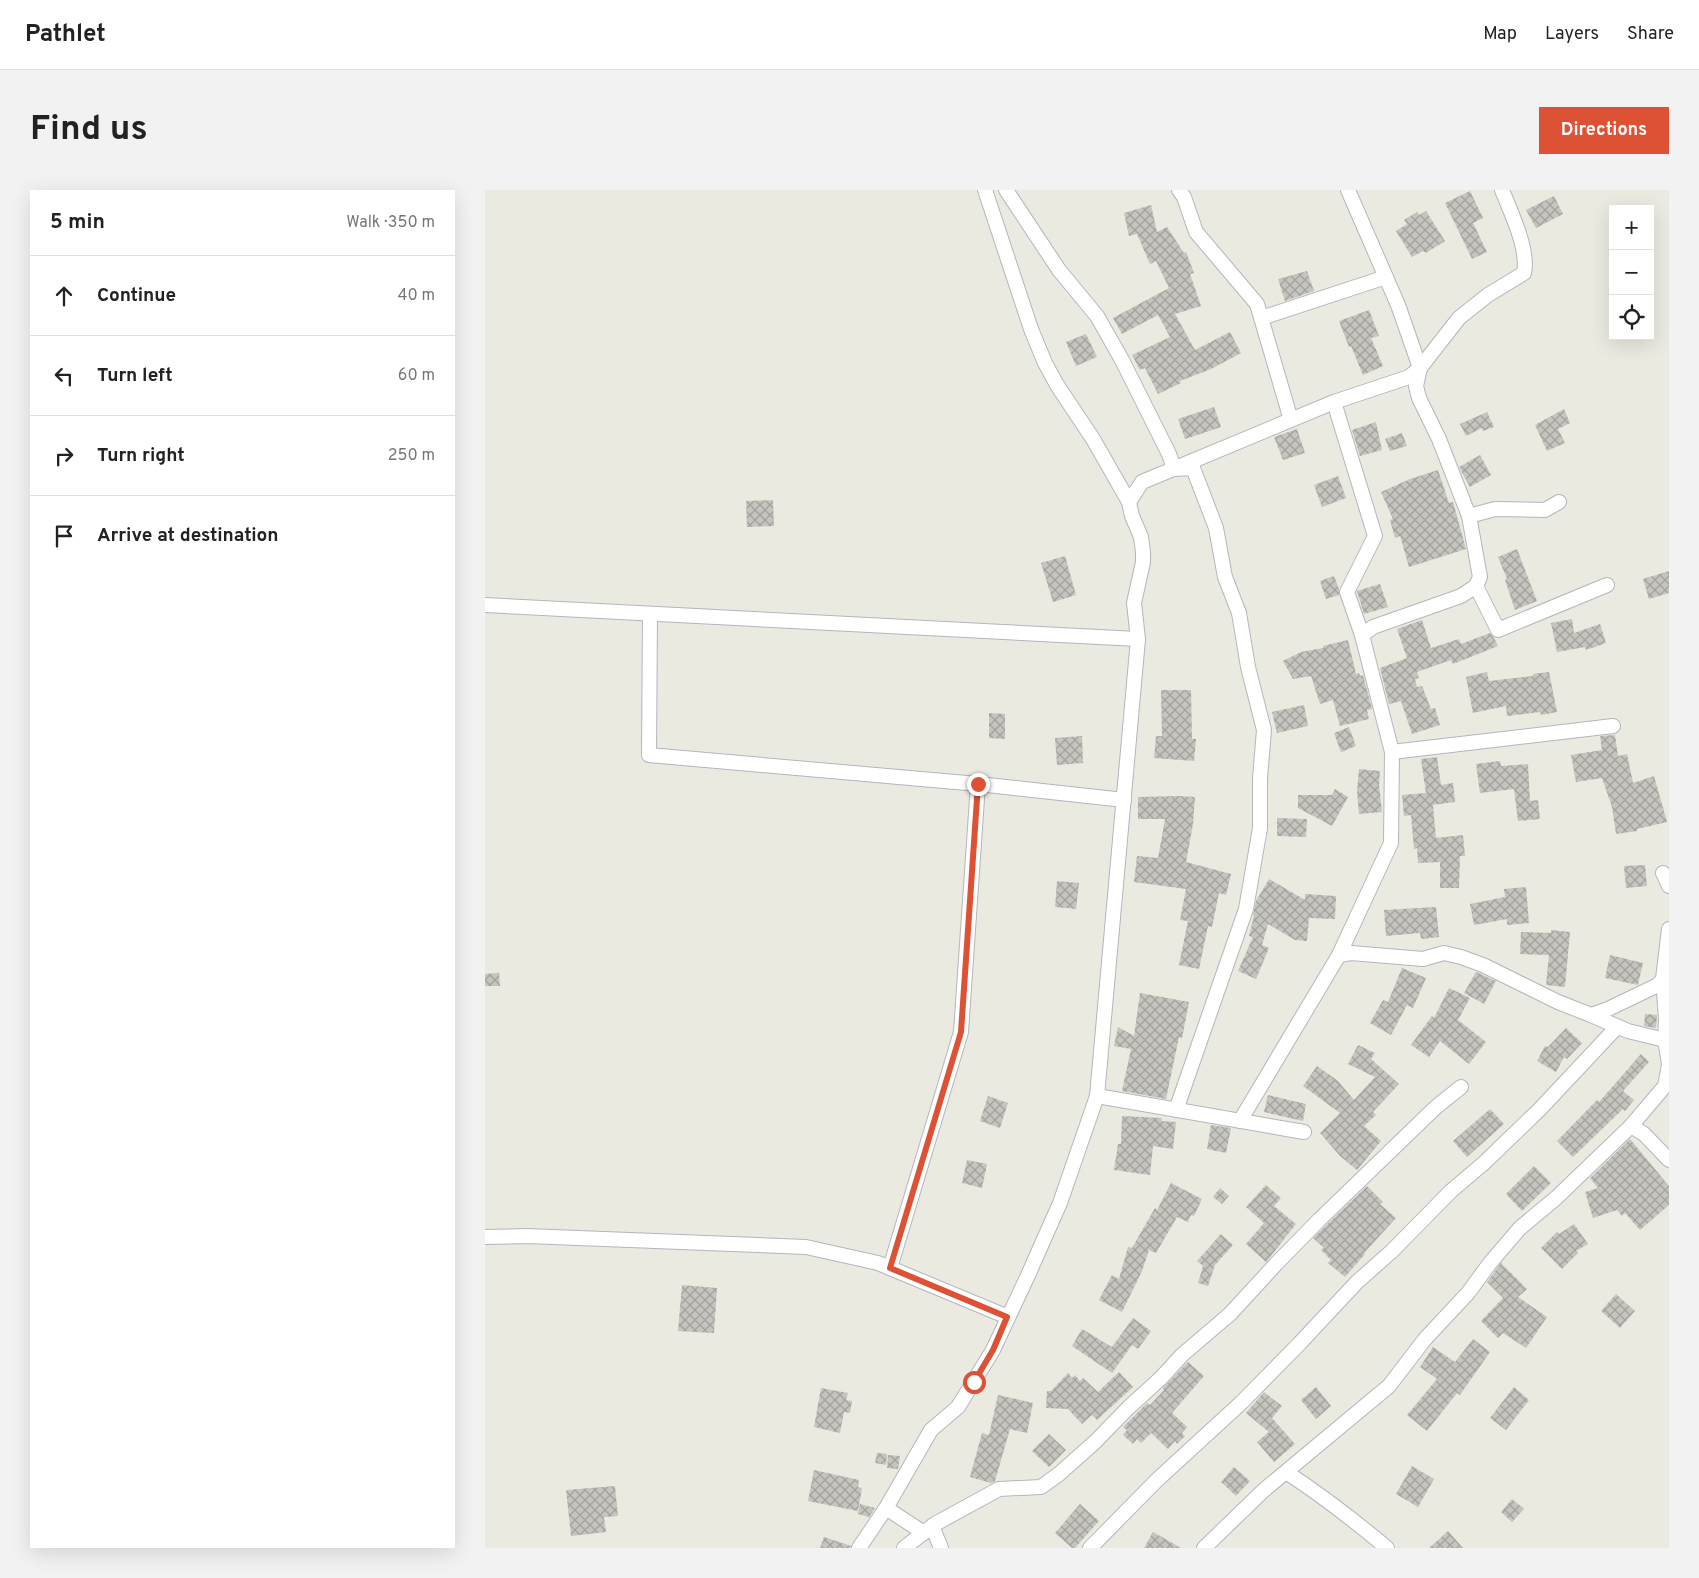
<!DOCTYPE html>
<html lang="en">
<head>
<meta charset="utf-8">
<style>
	:root { --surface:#fff; --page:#f2f2f2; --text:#222; --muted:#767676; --line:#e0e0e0; --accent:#dd5235 }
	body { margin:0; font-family:Overpass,sans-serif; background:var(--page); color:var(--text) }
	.controls { position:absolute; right:15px; top:15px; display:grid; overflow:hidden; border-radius:0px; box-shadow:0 5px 20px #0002 }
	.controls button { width:45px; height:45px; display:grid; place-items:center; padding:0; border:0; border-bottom:1px solid var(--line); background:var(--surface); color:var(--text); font:25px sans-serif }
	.stop { position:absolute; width:15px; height:15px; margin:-11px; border:4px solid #dd5235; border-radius:50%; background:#fff }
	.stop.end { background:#dd5235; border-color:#fff; box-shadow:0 1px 5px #0008 }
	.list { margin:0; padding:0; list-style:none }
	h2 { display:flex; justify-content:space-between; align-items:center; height:65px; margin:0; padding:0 20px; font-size:21px }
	h2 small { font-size:16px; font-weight:400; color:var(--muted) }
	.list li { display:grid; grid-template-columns:32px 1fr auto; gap:15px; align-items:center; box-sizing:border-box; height:80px; padding:0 20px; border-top:1px solid var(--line) }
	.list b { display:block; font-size:19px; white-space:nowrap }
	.list em { font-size:16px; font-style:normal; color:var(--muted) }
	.icon { flex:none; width:28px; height:28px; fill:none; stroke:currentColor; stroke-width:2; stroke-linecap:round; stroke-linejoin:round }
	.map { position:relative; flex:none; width:1184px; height:1358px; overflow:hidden; border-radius:0px }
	header { display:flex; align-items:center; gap:30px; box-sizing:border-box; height:70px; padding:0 25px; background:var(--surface); border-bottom:1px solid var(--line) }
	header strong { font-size:24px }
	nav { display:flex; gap:28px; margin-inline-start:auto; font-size:18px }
	.intro { display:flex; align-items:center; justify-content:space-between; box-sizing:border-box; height:120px; padding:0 30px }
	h1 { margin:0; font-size:35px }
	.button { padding:12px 22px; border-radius:0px; background:var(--accent); color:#fff; font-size:18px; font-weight:700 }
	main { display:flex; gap:30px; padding:0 30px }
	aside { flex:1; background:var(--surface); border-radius:0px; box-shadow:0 5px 20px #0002 }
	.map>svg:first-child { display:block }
	.building { fill:url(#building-cross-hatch) }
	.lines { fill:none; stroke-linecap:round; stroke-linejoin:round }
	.minor-casing { stroke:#b3b6bb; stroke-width:16 }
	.minor { stroke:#fff; stroke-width:14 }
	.route { stroke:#dd5235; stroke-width:6 }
</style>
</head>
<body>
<header>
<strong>Pathlet</strong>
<nav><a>Map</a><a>Layers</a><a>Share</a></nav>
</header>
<div class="intro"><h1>Find us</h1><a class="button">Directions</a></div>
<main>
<aside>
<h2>5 min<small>Walk · 350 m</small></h2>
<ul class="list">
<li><svg class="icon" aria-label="ahead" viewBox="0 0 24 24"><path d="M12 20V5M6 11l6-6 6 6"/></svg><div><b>Continue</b></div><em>40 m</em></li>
<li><svg class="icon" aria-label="left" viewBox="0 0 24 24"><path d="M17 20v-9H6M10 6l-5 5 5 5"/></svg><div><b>Turn left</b></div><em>60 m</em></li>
<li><svg class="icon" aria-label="right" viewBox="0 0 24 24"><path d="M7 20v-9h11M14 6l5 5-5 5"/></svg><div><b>Turn right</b></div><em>250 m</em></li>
<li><svg class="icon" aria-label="arrive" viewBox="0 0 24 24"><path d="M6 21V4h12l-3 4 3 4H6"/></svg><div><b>Arrive at destination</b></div></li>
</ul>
</aside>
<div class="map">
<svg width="1184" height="1358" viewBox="0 0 1184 1358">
	<defs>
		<pattern id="building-cross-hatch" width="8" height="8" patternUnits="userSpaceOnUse" patternTransform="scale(1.25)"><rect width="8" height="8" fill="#c6c4be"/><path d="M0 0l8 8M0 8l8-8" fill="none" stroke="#a4a29e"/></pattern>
	</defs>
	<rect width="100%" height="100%" fill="#ebeae1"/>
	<g class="building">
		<polygon points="985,1 998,28 988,33 1002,62 987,69 960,13"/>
		<polygon points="1069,6 1078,24 1051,38 1041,20"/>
		<polygon points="666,15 672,42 682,37 699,63 701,62 709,83 705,84 716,116 690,124 710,160 745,142 756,163 726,179 695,191 696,193 673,204 660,178 655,180 647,165 685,147 673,125 637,144 628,128 684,98 671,71 665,74 652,44 644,46 639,23"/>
		<polygon points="941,21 960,51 941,63 938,61 927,67 911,41 922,34 919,30 932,22 934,25"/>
		<polygon points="822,81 829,101 800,111 793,89"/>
		<polygon points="884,120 894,146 886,148 898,176 878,185 866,156 864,157 854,131"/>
		<polygon points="601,144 612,167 591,176 581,152"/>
		<polygon points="729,217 736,237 700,249 693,229"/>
		<polygon points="1079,219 1085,233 1073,239 1080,253 1062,261 1050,235"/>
		<polygon points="1002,222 1009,237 998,241 997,238 981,246 975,234"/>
		<polygon points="891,232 897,260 875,266 867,240"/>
		<polygon points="812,239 820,263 798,270 789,247"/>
		<polygon points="917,243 922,256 905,261 900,249"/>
		<polygon points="995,265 1006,285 985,297 974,277"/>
		<polygon points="953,280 964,313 968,312 981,359 924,377 915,346 910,348 905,330 908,329 896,302 925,289"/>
		<polygon points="853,286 861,308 837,317 829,295"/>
		<polygon points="288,310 289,336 262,337 261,311"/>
		<polygon points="1032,359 1052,411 1030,420 1020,390 1022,389 1013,367"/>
		<polygon points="580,366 591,405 568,412 556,373"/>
		<polygon points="1184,381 1184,403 1164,409 1158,389"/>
		<polygon points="849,386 854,399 854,405 841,409 835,391"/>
		<polygon points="895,394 903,417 879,424 872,401"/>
		<polygon points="1087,429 1089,443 1115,434 1121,453 1101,460 1100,457 1072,462 1066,433"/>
		<polygon points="937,430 946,458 974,449 976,454 1005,443 1009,448 1013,456 968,474 966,470 932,482 934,488 930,489 932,497 937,496 946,519 950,518 955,535 927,544 916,511 904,514 895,478 922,468 912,439"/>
		<polygon points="863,450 871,484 874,483 875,486 878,485 887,519 882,520 884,529 855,536 848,510 835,514 826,486 808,489 798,471 816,462 838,458 838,456"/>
		<polygon points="1002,482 1004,491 1048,486 1048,484 1064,482 1072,522 1056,525 1055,522 1022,526 1021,516 988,523 981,487"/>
		<polygon points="676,500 706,500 707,549 711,549 709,571 669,568 671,546 677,546"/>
		<polygon points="819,515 823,536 792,543 787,522"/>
		<polygon points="504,523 520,524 520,549 504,548"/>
		<polygon points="864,537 871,556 856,562 849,543"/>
		<polygon points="1130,545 1133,566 1142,564 1148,593 1169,586 1182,632 1152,639 1152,641 1131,644 1127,617 1117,588 1091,592 1086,565 1117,560 1115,546"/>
		<polygon points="597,546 598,573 572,575 570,548"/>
		<polygon points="952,567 956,595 968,593 970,612 948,615 951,648 978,645 980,666 975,666 974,698 955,698 955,672 933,673 932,658 929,659 926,625 919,626 917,605 941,603 936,569"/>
		<polygon points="1015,571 1016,576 1043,574 1045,611 1053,610 1055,629 1033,631 1029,599 995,603 991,574"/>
		<polygon points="874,579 895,581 894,595 897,622 874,624 872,601"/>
		<polygon points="850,599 863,607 847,636 813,618 813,605 847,605"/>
		<polygon points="694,606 710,607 708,634 701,672 746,684 741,705 734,703 727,737 723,736 714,779 694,775 703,731 695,730 701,699 649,692 652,666 673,668 680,629 653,629 653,607"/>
		<polygon points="792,628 822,629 821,647 792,646"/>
		<polygon points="1160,675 1162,696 1141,698 1139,676"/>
		<polygon points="784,689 820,710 820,704 851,706 850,729 824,728 822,751 810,750 783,734 777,755 784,758 771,789 753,781 768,747 764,746 769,726 768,725 771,711"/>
		<polygon points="572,691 594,693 591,719 570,717"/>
		<polygon points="1041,697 1044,733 1022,735 1022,729 989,735 985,714 1020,707 1019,699"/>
		<polygon points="951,717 954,747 936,749 935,743 901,746 899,720"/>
		<polygon points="1066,740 1085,742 1080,797 1061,795 1064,765 1035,764 1036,742 1066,743"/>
		<polygon points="1125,765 1158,773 1153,795 1120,788"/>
		<polygon points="917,778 941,788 928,818 922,815 906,845 885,833 898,810 903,812"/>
		<polygon points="991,782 1011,791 999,814 979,803"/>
		<polygon points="14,783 15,796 0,796 0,784"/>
		<polygon points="964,798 985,808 973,830 1001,852 984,874 955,851 944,867 926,855 947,826 949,828"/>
		<polygon points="655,803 704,812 697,848 694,847 681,909 637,901 646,859 629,856 633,837 649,846"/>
		<polygon points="1160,824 1172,825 1171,838 1159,836"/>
		<polygon points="1081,838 1097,853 1082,869 1079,867 1071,882 1052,871 1060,856 1063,857"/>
		<polygon points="873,855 890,863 886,869 914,894 888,922 891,925 879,936 896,951 872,980 855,966 835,943 855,923 818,896 832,876 853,891 869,910 890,887 863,874"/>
		<polygon points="1156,864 1164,872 1138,901 1149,910 1140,921 1138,919 1088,967 1072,951 1112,910 1114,912"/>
		<polygon points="783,905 821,914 818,931 779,922"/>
		<polygon points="503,906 523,913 515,938 495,931"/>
		<polygon points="1005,919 1019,934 982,967 968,951"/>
		<polygon points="637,926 677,928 676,931 691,932 688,959 668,956 665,985 629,980 633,954 636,954"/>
		<polygon points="726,935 746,938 741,963 722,959"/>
		<polygon points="1145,949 1184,996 1184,1015 1155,1040 1140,1023 1137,1026 1132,1020 1108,1028 1100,1002 1113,998 1105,988"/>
		<polygon points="482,970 502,974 497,998 477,993"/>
		<polygon points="1049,976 1066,993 1037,1021 1021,1004"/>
		<polygon points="686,993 717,1009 709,1026 706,1025 703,1032 692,1027 671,1063 664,1060 657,1081 637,1122 614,1110 627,1085 634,1089 643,1057 647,1058 670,1018 672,1020"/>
		<polygon points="781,995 796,1008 789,1016 811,1034 781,1072 761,1054 779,1033 761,1017"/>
		<polygon points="882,996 898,1012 895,1014 911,1028 879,1063 880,1064 860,1087 843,1073 846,1070 836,1060 839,1058 828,1048"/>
		<polygon points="735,998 744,1006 737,1014 728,1007"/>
		<polygon points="1089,1034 1103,1054 1091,1061 1093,1063 1077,1079 1056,1058 1072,1042 1074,1044"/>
		<polygon points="736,1044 748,1055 730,1075 723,1096 713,1093 718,1076 712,1071"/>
		<polygon points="1016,1073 1042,1099 1033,1107 1062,1127 1041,1158 1018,1143 1013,1148 996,1131 1018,1108 1002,1092"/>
		<polygon points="197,1095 232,1098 229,1143 193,1141"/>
		<polygon points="1131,1104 1150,1121 1135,1138 1116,1121"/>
		<polygon points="648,1128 666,1141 653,1159 647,1155 627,1183 587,1156 597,1139 627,1157"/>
		<polygon points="988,1149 1005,1162 975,1205 972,1203 942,1241 922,1225 952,1189 935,1177 948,1157 970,1172"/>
		<polygon points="703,1172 719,1186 687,1223 702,1237 697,1243 700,1246 692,1254 690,1251 683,1259 666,1243 656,1253 652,1249 648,1254 638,1245 642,1240 638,1237 662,1213 665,1215 679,1200 678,1198"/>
		<polygon points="634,1182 648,1197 612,1230 607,1225 597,1234 583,1219 561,1218 562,1201 566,1201 583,1183 587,1188 590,1185 595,1191 598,1188 613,1202"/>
		<polygon points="831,1197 846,1216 831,1229 816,1210"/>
		<polygon points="1029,1197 1044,1210 1021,1240 1005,1228"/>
		<polygon points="336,1198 363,1203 361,1210 367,1211 365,1223 359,1222 355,1243 329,1237"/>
		<polygon points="779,1202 797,1216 787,1228 810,1254 789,1272 772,1252 784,1242 761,1223"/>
		<polygon points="513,1205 548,1213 542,1243 525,1239 510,1291 506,1293 485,1287 497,1243 504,1245"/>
		<polygon points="564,1244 581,1260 564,1277 547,1261"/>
		<polygon points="392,1263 402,1264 401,1275 390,1273"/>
		<polygon points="403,1265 415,1266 413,1279 402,1278"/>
		<polygon points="927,1276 949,1289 933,1317 911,1304"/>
		<polygon points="749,1277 765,1291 751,1306 736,1292"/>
		<polygon points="329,1280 374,1290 373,1297 377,1298 373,1321 323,1311"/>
		<polygon points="130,1296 133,1326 119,1327 121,1342 86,1346 81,1300"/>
		<polygon points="1027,1309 1039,1319 1027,1332 1016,1322"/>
		<polygon points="375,1314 390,1318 384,1327 373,1324"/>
		<polygon points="595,1314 614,1331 590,1358 587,1358 570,1343"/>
		<polygon points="963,1341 978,1358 944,1358"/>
		<polygon points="668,1342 696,1358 659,1358"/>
		<polygon points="339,1347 366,1356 365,1358 335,1358"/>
	</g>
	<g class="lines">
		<defs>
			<g id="minor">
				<polyline points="521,0 574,80 612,126 637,170 684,264 689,279 708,278 731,338 740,387 754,423 763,477 779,540 775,588 775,638 761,719 691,920"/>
				<polyline points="694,0 699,7 711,42 772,114 806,230"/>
				<polyline points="863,0 913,115 935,178 931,196 934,208 954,249 984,326"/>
				<polyline points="776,128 901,87"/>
				<polyline points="849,212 890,346 862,402 877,445"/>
				<path d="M 644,312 L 657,292 L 849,212 L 924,187 L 935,178 L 974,128 L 1003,105 L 1039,83 C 1044,59 1026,23 1017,0"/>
				<polyline points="991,396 1013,440 1122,395"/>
				<polyline points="0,415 653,449"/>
				<polyline points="165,424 164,565 493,594 639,610"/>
				<polyline points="907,562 1128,536"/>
				<polyline points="1178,683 1184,696"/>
				<polyline points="854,765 866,763 938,769 959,763 976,767 998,775 1073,812 1106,825 1123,819 1173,795 1178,789 1184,739"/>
				<polyline points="1178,789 1181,829 1180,850 1184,874"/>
				<polyline points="1106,825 1143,841 1180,850"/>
				<polyline points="612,906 819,942"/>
				<polyline points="755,931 854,765 906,653 907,562 877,445 888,437 976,406 991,396 995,387 984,326 1010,319 1060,320 1074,312"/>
				<polyline points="1146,936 1180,896 1184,875"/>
				<polyline points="0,1047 42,1046 321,1057 393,1073 523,1127"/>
				<polyline points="405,1078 476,842 493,594"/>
				<path d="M 801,1282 C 836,1305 870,1331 902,1358"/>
				<polyline points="401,1318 439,1343"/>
				<polyline points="447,1336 456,1358"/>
				<polyline points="374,1358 401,1318 446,1240 473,1217 508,1160 544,1083 575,1013 612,906 653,449 649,413 658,372 658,362 656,347 647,326 644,312 608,249 572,195 560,173 546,139 500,0"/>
				<polyline points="419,1358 450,1334 514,1299 556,1297 574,1284 611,1251 643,1218 676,1188 697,1165 745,1124 791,1074 834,1030 951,917 976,897"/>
				<polyline points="605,1358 672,1290 756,1213 815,1153 872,1092 907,1061 966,1001 999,973 1055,919 1132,837"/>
				<polyline points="719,1358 779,1300 904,1196 940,1149 983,1103 1005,1073 1035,1038 1071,1008 1146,936 1159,944 1184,970"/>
			</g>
		</defs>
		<use href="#minor" class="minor-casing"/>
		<use href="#minor" class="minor"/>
	</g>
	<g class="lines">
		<polyline class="route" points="489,1192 508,1160 522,1127 405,1078 476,842 493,594"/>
	</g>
</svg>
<div class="controls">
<button>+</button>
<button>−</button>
<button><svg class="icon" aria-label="locate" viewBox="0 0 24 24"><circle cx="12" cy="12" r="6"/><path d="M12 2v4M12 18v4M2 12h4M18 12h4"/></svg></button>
</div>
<div class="stop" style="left:489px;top:1192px"></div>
<div class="stop end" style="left:493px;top:594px"></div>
</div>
</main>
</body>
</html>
